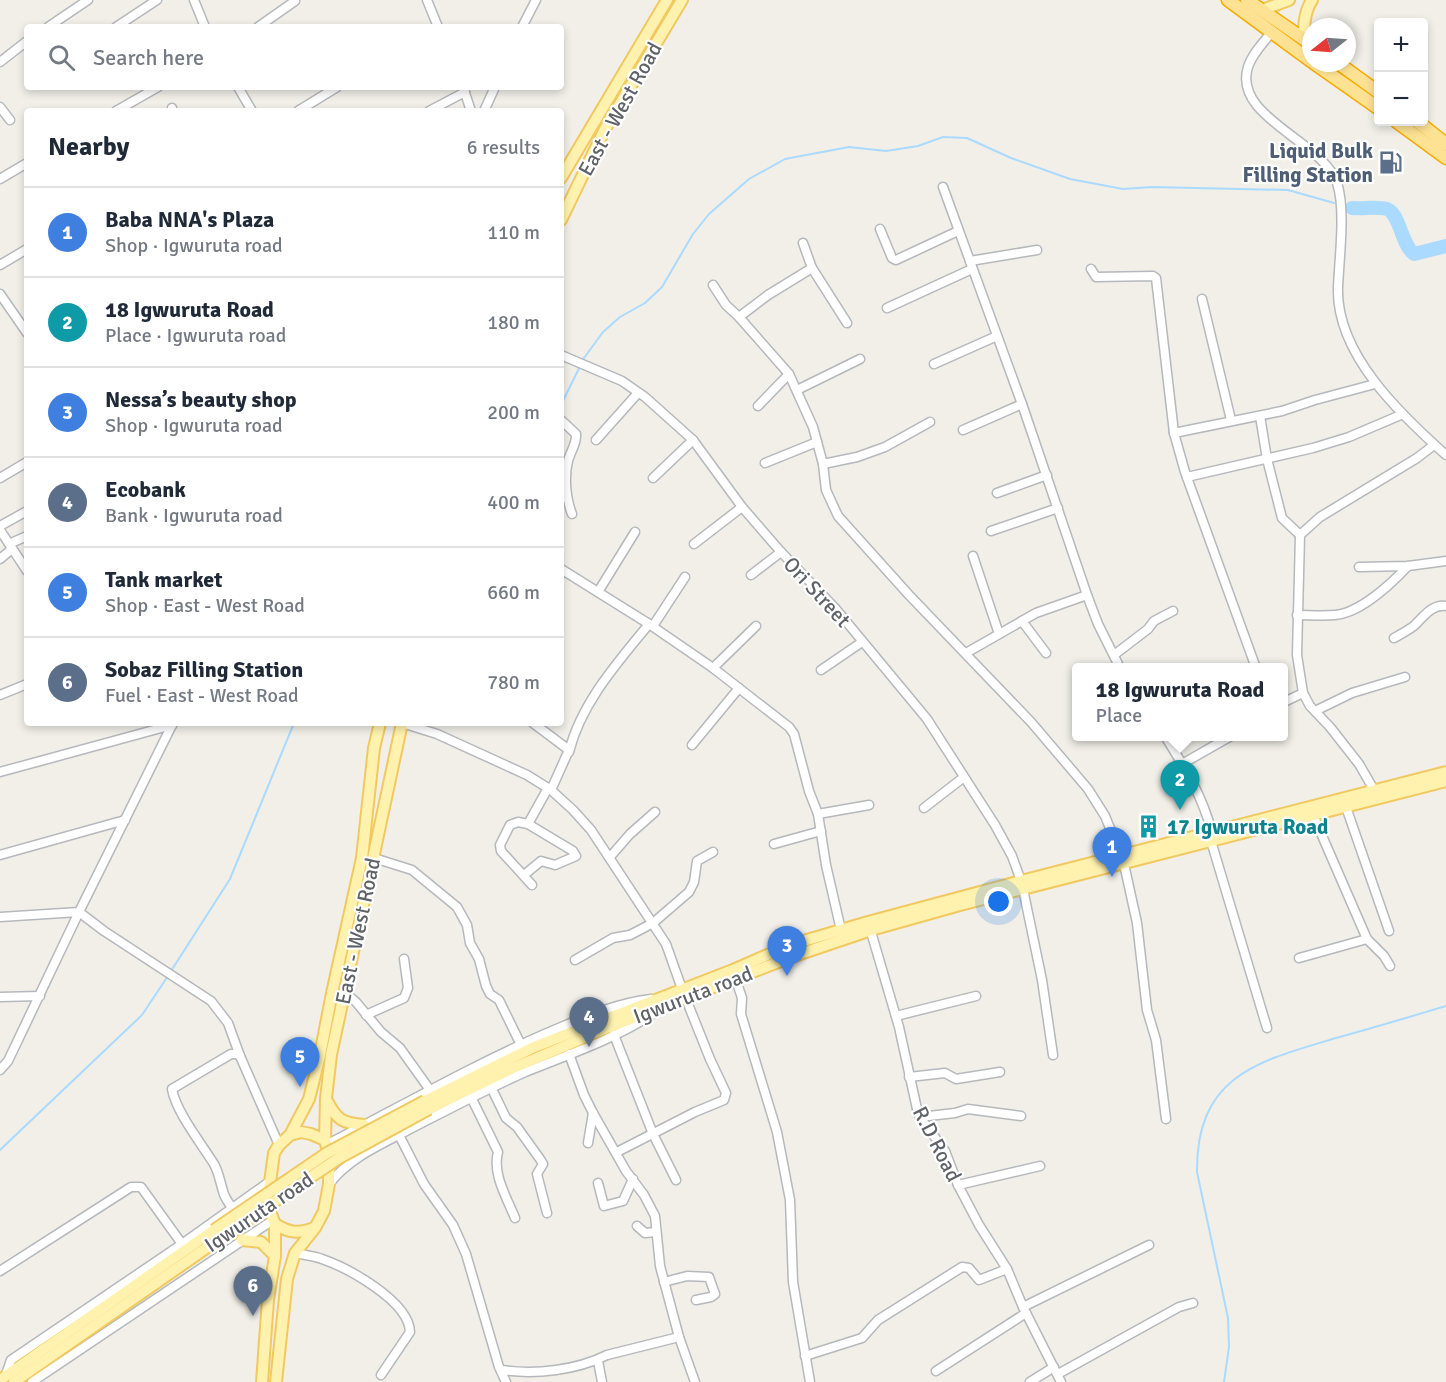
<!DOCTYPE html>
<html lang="en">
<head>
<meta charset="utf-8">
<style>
	:root { --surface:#fff; --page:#f6f6f7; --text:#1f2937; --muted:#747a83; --line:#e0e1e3; --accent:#0f766e }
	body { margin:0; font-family:Signika,sans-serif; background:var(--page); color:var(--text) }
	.controls { position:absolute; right:18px; top:18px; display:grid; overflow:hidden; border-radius:6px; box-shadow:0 3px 9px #0003 }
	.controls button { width:54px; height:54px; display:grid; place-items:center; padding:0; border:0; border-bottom:2px solid var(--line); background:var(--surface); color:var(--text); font:30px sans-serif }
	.compass { position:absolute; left:1302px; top:18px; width:54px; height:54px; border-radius:50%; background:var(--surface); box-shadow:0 3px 9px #0003; rotate:253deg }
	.you { position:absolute; left:999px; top:902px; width:21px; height:21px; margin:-15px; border:4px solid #fff; border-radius:50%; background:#1a73e8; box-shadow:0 0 0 9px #1a73e833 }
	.badge { display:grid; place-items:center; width:39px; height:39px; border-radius:50%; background:var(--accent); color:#fff; font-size:20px; font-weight:700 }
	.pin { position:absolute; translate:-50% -50px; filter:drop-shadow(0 2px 3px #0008) }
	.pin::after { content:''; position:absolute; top:32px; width:21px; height:18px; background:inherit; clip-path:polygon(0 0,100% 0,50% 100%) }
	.popup { position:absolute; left:1072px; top:663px; width:216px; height:78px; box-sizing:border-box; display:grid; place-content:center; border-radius:6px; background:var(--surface); filter:drop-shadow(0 2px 4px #0005); font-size:20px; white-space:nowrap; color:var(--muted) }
	.popup b { font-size:22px; color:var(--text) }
	.popup::after { content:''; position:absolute; left:50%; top:100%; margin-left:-12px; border:12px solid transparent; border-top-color:var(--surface) }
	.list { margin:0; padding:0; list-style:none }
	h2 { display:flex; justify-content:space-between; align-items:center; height:78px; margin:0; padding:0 24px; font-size:26px }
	h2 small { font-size:20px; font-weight:400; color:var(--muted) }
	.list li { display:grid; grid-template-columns:39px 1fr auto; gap:18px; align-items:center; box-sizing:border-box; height:90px; padding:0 24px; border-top:2px solid var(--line) }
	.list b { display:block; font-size:22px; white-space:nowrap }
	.list p { margin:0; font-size:20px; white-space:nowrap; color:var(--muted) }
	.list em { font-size:20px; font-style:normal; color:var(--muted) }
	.icon { flex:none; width:33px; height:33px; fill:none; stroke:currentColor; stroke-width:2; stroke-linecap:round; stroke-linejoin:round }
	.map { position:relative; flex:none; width:1446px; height:1382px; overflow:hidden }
	.search { position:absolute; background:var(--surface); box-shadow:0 3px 9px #0003; left:24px; top:24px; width:540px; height:66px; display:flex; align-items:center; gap:15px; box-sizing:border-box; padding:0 21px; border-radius:6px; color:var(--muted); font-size:22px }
	.panel { position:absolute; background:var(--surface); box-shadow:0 3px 9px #0003; left:24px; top:108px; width:540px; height:618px; border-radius:6px }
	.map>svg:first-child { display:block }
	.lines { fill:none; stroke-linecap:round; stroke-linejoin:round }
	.stream { stroke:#aadaff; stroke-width:2 }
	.river { stroke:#aadaff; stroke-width:14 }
	.minor-casing { stroke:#b5b8bc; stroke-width:11 }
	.major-casing { stroke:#f2c960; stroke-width:14 }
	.highway-casing { stroke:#f9ab00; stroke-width:15 }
	.minor { stroke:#fff; stroke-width:8 }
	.major { stroke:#fff2af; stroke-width:10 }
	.highway { stroke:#fde293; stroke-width:12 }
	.major-bridge-casing { stroke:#f2c960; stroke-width:14; stroke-linecap:butt }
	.major-bridge { stroke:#fff2af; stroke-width:10 }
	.labels { text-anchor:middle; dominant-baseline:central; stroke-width:4.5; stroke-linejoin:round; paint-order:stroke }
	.street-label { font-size:21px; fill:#5f6368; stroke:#fff }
	.service-label { font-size:21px; font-weight:bold; fill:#4e5e75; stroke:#fff; text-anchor:end }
	.culture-label { font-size:21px; font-weight:bold; fill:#0d838f; stroke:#fff; text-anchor:start }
</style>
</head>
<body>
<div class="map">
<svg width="1446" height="1382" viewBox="0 0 1446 1382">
	<rect width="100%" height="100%" fill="#f1efe8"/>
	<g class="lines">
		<g class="stream">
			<polyline points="561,405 584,358 603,332 620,317 645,303 662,287 693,234 709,214 749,179 785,159 849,147 886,151 918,146 943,137 967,138 1011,158 1070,179 1123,189 1152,187 1288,190 1334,203"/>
			<polyline points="171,971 230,879 294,723"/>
			<polyline points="0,1150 142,1015 168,976"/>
			<path d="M 1224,1382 L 1229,1347 L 1228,1318 L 1197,1172 C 1196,1075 1259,1061 1336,1038 C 1373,1028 1409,1017 1446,1006"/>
		</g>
		<path class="river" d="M 1352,208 C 1363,209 1376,206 1387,209 C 1400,214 1401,244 1414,254 L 1446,246"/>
		<defs>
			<g id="minor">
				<polyline points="194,0 205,27"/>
				<polyline points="427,0 438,27"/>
				<polyline points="48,27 88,0"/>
				<polyline points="116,27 157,0"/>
				<polyline points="258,27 295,1"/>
				<polyline points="522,27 536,0"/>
				<path d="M 1271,33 C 1263,43 1252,54 1248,67 C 1232,117 1323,141 1337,183 C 1346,210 1339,259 1338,288 C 1336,354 1401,415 1446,455"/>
				<polyline points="0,62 27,41"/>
				<polyline points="238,87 252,111"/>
				<polyline points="463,87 471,111"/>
				<polyline points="0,107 10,120"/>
				<polyline points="172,108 173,111"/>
				<polyline points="116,111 158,87"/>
				<polyline points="298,111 337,87"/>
				<polyline points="429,111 465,92"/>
				<polyline points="484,111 495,87"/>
				<polyline points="0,179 27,163"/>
				<polyline points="943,187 1022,404 1087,595 1098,624 1120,668"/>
				<polyline points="880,229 892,258 896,260 958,231"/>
				<polyline points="803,243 812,268 847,323"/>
				<polyline points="970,261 1037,250"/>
				<polyline points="0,265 27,249"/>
				<polyline points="1091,269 1096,277 1153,276 1156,278 1174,433 1185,472 1256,668"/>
				<polyline points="713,285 726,305 739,317 789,374 813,427 823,464 826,490 838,516 909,595 1031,722 1088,789 1105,816 1121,855"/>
				<polyline points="0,294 27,333"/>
				<polyline points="1202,299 1231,420"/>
				<polyline points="887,308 972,269"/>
				<polyline points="739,317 768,295 812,268"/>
				<polyline points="561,355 622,381 645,397 693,440 742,507 781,552 835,608 927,719 995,825 1012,856 1021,881"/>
				<polyline points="934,364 997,336"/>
				<polyline points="797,390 860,359"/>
				<polyline points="758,406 789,374"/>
				<polyline points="1260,416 1267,459 1282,518 1300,535"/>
				<path d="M 561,420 L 576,434 C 577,444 570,452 568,461 C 564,477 566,499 572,514"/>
				<polyline points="963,430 1022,404"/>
				<polyline points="1174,433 1282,411 1315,400 1375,384"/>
				<polyline points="596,440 638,393"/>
				<polyline points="765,463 817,442"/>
				<polyline points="823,464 857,457 885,447 930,422"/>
				<polyline points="1187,477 1313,448 1349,437 1403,414"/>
				<polyline points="0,478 27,462"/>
				<polyline points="653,478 693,440"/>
				<polyline points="997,493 1047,475"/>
				<polyline points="0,526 27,511"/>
				<polyline points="0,530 27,571"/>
				<polyline points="991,531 1058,508"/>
				<polyline points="9,544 27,536"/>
				<polyline points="694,544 742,507"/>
				<polyline points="973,556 999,634"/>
				<polyline points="0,559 12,549"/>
				<polyline points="1359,567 1408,566 1446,561"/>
				<polyline points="561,569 649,624 713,668 789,727 794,734 809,791 818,814 826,865 841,930"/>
				<polyline points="751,575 781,552"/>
				<polyline points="598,592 635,532"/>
				<path d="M 1297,615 C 1309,615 1322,616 1335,615 C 1360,613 1391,584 1408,566"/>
				<polyline points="1022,621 1046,653"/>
				<polyline points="653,626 685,577"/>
				<path d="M 1394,638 C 1401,634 1409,630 1415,625 C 1424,616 1432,604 1446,606"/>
				<polyline points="966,653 1036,613 1087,595"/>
				<polyline points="1114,655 1148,629 1154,621 1173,611"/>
				<polyline points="713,668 756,626"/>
				<polyline points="821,670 862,642"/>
				<polyline points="0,695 27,684"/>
				<polyline points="1284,702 1303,693"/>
				<polyline points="1315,711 1352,693 1405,677"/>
				<polyline points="402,723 437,734 527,775 551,790 573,810 591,830 666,944 682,989"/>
				<polyline points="533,723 569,750 551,790"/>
				<path d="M 1165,736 C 1186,770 1201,793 1212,832"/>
				<polyline points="692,745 739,688"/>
				<path d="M 569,752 C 581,703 618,662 649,624"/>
				<polyline points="1182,764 1231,736"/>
				<polyline points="0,772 172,725"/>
				<polyline points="1374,790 1359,764 1330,727 1310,706 1303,693 1297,655 1300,535 1320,517 1417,458 1434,445"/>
				<polyline points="1346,807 1389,931"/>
				<polyline points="924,808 964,777"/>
				<polyline points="818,814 869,805"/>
				<polyline points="1313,815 1367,939 1384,956 1390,966"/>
				<polyline points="1211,841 1267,1028"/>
				<polyline points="774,844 821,831"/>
				<polyline points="0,855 125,820"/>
				<polyline points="610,857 630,834 655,812"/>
				<polyline points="374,858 412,870 457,907 467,925 470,943 479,959 486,986 490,994 499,1000 521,1045"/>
				<polyline points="1124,864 1137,923 1147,1010 1156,1040 1166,1119"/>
				<polyline points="524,875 541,861 555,865 576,856 573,851 528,824"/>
				<polyline points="532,885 501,851 500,845 510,825 518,822 528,824 548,788"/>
				<polyline points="1023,889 1042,980 1053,1055"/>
				<polyline points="0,917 79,912 173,723"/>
				<polyline points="869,925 899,1027 917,1109 920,1117 945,1151 958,1185 979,1225 1007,1269 1023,1307 1061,1382"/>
				<polyline points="1299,958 1367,939"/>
				<polyline points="575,960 613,938 630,935 653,923 689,892 694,882 697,861 713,852"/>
				<polyline points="736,980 742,998 741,1014 777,1132 790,1200 793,1282 810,1382"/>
				<polyline points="343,995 350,997 356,1002 381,1032 400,1048 430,1090"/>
				<polyline points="0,997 40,996"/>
				<polyline points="366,1015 404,998 408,988 404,959"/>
				<polyline points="896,1016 976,996"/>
				<polyline points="614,1035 653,1134 676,1180"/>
				<polyline points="569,1054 584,1095 593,1113 626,1171 644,1195 655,1216 660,1266 679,1337 695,1382"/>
				<polyline points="0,1070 8,1061 79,912 104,931 211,1001 228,1023 240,1056 279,1145"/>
				<polyline points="909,1077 945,1073 956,1079 1000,1072"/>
				<polyline points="491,1087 506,1118 517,1127 540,1159 543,1164 537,1174 547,1213"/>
				<path d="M 471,1097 L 498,1152 C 492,1174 507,1198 515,1218"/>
				<polyline points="920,1117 955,1113 968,1109 1021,1116"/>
				<polyline points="399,1135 424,1184 453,1225 466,1254 499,1367 506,1382"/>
				<polyline points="588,1143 593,1113"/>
				<path d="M 326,1145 C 400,1107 471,1066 547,1033 C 583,1018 612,1004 651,999"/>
				<polyline points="617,1152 695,1112 724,1100 726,1093 710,1059 686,999"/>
				<polyline points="598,1183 604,1206 623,1201 633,1179"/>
				<path d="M 329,1184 C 350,1157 382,1144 412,1128 C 449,1109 485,1090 523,1073 C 567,1055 613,1040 653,1014"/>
				<polyline points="958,1185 1040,1166"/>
				<path d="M 232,1208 C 229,1203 224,1197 223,1191 C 220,1182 219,1173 214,1164 C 201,1143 176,1112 172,1089 L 231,1054 L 236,1054 L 240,1056"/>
				<polyline points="637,1226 645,1233 656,1232"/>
				<path d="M 295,1253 C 304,1255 314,1256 322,1259 C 348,1268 409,1301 410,1332 L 381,1375"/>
				<polyline points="0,1271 131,1187 141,1187 182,1244"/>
				<polyline points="664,1282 687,1276 709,1277 715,1294 711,1297 696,1300"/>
				<polyline points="1023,1307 1149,1245"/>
				<polyline points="805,1356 862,1338 878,1320 962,1267 969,1268 979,1280 1007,1269"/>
				<polyline points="598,1361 602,1382"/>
				<path d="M 502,1370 C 536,1375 577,1370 607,1355 L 679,1337"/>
				<polyline points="936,1371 1026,1313"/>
				<polyline points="1058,1374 1179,1307 1193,1303"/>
				<polyline points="5,1377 11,1360 182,1244 269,1182"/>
				<polyline points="32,1382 273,1220"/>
				<polyline points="1030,1382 1054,1367"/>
			</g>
			<g id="major">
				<polyline points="1262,10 1289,0"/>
				<path d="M 1304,39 C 1304,25 1304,13 1312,0"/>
				<polyline points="561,178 667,0"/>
				<polyline points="561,220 605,129 682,0"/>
				<path d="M 327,1101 C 337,1120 342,1123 364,1125"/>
				<polyline points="425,1101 534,1047 733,970 790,945 868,922 1021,881 1446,772"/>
				<polyline points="429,1109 511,1069 607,1028 794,956 871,930 960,905 1446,781"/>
				<polyline points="290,1135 309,1099 320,1055 332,993 362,858 374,748 380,723"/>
				<path d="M 275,1224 C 289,1233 299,1234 314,1228"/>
				<polyline points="242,1240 261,1242 275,1256"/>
				<polyline points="0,1380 214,1230"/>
				<polyline points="14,1382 219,1239"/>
				<polyline points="262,1382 268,1300 275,1256 275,1224 269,1209 268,1197 274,1153 279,1145 290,1135 301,1132 311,1134 325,1140"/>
				<polyline points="276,1382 287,1279 295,1253 315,1228 324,1211 329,1184 329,1155 325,1140 326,1098 331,1055 402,723"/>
			</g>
			<g id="highway">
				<polyline points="1228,0 1311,61"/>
				<polyline points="1247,0 1311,44"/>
				<polyline points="1314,63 1378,108"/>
				<polyline points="1338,63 1378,92"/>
				<polyline points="1397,122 1446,158"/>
				<polyline points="1418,122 1446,144"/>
			</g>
		</defs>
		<use href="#minor" class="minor-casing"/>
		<use href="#major" class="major-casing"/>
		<use href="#highway" class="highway-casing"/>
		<use href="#minor" class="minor"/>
		<use href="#major" class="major"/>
		<use href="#highway" class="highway"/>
		<defs>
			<g id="major-bridge">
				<polyline points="214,1230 327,1153 425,1101"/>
				<polyline points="219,1239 339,1158 429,1109"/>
			</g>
		</defs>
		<use href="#major-bridge" class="major-bridge-casing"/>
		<use href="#major-bridge" class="major-bridge"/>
	</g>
	<defs>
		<symbol id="fuel-bare" viewBox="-9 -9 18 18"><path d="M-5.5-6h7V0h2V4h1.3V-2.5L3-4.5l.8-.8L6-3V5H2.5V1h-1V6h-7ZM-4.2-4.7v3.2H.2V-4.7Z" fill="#5c6f8a" stroke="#fff" stroke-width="2.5" paint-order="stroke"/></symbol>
		<symbol id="building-bare" viewBox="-9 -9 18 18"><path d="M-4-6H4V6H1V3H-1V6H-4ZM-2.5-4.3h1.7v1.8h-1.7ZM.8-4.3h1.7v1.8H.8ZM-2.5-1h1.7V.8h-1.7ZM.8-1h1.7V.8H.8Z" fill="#0f9aa8" stroke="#fff" stroke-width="2.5" paint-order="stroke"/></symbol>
	</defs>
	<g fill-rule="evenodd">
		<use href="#fuel-bare" x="1374" y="146" width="33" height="33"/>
		<use href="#building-bare" x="1132" y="810" width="33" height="33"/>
	</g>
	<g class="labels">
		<g class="street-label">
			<text transform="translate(620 109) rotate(-61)">East - West Road</text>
			<text transform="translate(817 592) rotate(47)">Ori Street</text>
			<text transform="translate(358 931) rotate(-78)">East - West Road</text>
			<text transform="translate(693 995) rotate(-21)">Igwuruta road</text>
			<text transform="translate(937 1144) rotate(63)">R.D Road</text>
			<text transform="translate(259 1212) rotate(-34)">Igwuruta road</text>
		</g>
		<g class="service-label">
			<text x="1373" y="151">Liquid Bulk<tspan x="1373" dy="24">Filling Station</tspan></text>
		</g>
		<g class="culture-label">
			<text x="1167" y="827">17 Igwuruta Road</text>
		</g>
	</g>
</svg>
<div class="controls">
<button>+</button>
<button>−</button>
</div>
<svg class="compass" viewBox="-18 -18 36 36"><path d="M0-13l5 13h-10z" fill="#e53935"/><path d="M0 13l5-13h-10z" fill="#747a83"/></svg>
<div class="you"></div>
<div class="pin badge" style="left:1112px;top:877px;background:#3f7fe0">1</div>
<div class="pin badge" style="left:1180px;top:810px;background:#0f9aa8">2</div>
<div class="popup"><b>18 Igwuruta Road</b>Place</div>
<div class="pin badge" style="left:787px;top:976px;background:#3f7fe0">3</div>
<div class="pin badge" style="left:589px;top:1047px;background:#5c6f8a">4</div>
<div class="pin badge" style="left:300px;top:1087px;background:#3f7fe0">5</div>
<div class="pin badge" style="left:253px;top:1316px;background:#5c6f8a">6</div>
<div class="search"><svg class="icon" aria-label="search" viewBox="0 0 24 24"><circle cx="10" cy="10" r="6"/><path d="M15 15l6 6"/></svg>Search here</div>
<section class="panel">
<h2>Nearby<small>6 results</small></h2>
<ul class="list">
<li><span class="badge" style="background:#3f7fe0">1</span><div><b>Baba NNA's Plaza</b><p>Shop · Igwuruta road</p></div><em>110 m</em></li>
<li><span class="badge" style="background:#0f9aa8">2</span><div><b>18 Igwuruta Road</b><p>Place · Igwuruta road</p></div><em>180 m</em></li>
<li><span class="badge" style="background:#3f7fe0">3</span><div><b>Nessa’s beauty shop</b><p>Shop · Igwuruta road</p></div><em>200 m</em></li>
<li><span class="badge" style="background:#5c6f8a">4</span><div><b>Ecobank</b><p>Bank · Igwuruta road</p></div><em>400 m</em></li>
<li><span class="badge" style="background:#3f7fe0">5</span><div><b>Tank market</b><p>Shop · East - West Road</p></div><em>660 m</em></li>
<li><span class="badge" style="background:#5c6f8a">6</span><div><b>Sobaz Filling Station</b><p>Fuel · East - West Road</p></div><em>780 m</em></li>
</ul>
</section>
</div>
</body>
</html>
